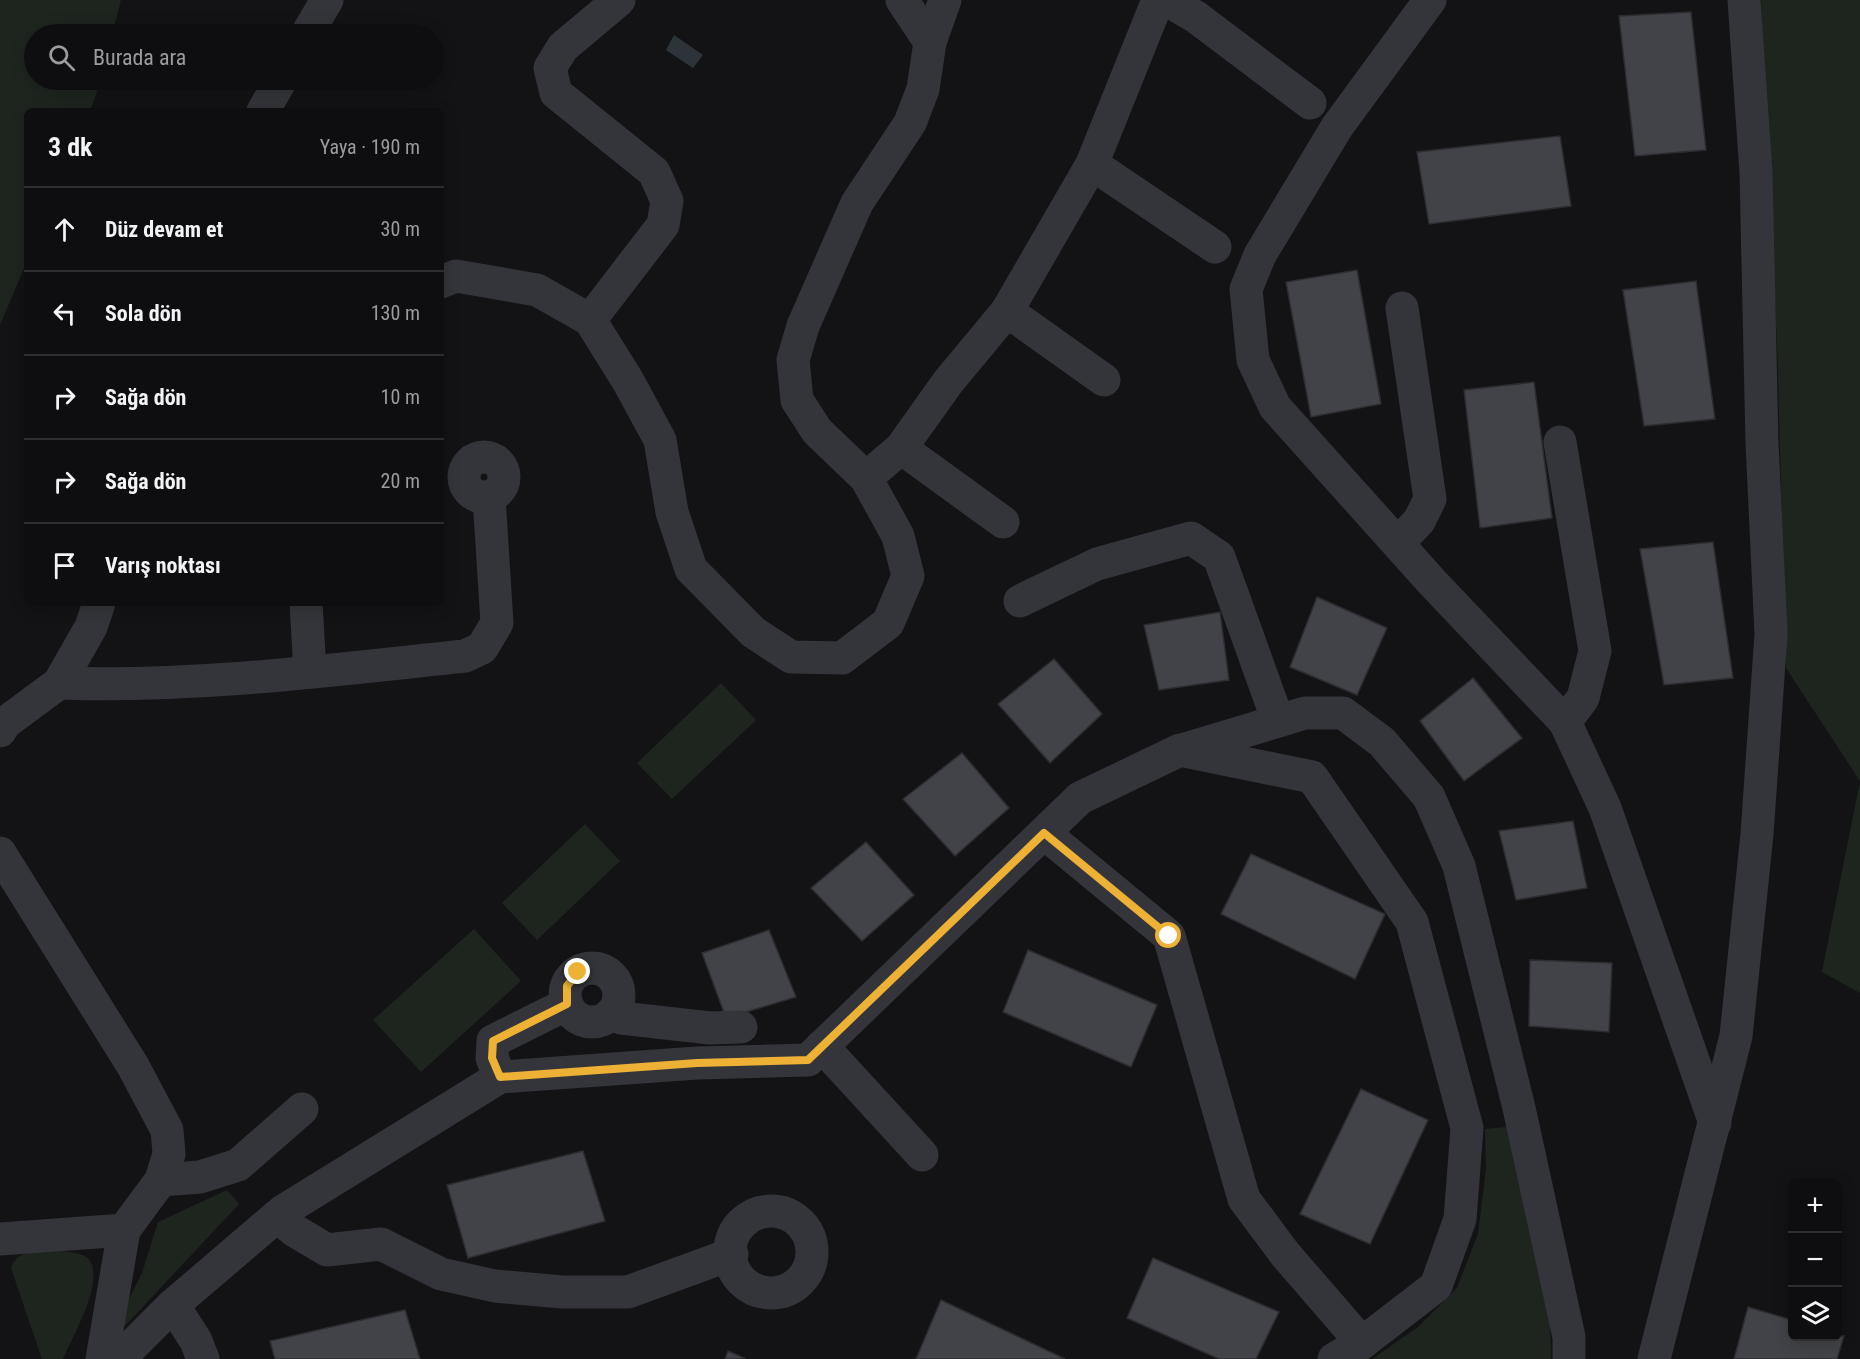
<!DOCTYPE html>
<html lang="tr">
<head>
<meta charset="utf-8">
<style>
	:root { --surface:#0e0e10; --page:#171719; --text:#f1f3f6; --muted:#9b9c9f; --line:#2e2e30 }
	body { margin:0; font-family:"Roboto Condensed",sans-serif; background:var(--page); color:var(--text) }
	.controls { position:absolute; right:18px; bottom:18px; display:grid; overflow:hidden; border-radius:9px; box-shadow:0 3px 15px #0003 }
	.controls button { width:54px; height:54px; display:grid; place-items:center; padding:0; border:0; border-bottom:2px solid var(--line); background:var(--surface); color:var(--text); font:30px sans-serif }
	.stop { position:absolute; width:18px; height:18px; margin:-14px; border:4px solid #ecb135; border-radius:50%; background:#fff }
	.stop.end { background:#ecb135; border-color:#fff; box-shadow:0 2px 6px #0008 }
	.list { margin:0; padding:0; list-style:none }
	h2 { display:flex; justify-content:space-between; align-items:center; height:78px; margin:0; padding:0 24px; font-size:26px }
	h2 small { font-size:20px; font-weight:400; color:var(--muted) }
	.list li { display:grid; grid-template-columns:39px 1fr auto; gap:18px; align-items:center; box-sizing:border-box; height:84px; padding:0 24px; border-top:2px solid var(--line) }
	.list b { display:block; font-size:22px; white-space:nowrap }
	.list em { font-size:20px; font-style:normal; color:var(--muted) }
	.icon { flex:none; width:33px; height:33px; fill:none; stroke:currentColor; stroke-width:2; stroke-linecap:round; stroke-linejoin:round }
	.map { position:relative; flex:none; width:1860px; height:1359px; overflow:hidden }
	.search { position:absolute; background:var(--surface); box-shadow:0 3px 15px #0003; left:24px; top:24px; width:420px; height:66px; display:flex; align-items:center; gap:15px; box-sizing:border-box; padding:0 21px; border-radius:33px; color:var(--muted); font-size:22px }
	.panel { position:absolute; background:var(--surface); box-shadow:0 3px 15px #0003; left:24px; top:108px; width:420px; height:498px; border-radius:9px }
	.map>svg:first-child { display:block }
	.green { fill:#1e251f }
	.water { fill:#2c343a }
	.building { fill:#424348; stroke:#2d2d31; stroke-width:1.5 }
	.lines { fill:none; stroke-linecap:round; stroke-linejoin:round }
	.minor { stroke:#34353a; stroke-width:33 }
	.route { stroke:#ecb135; stroke-width:8 }
</style>
</head>
<body>
<div class="map">
<svg width="1860" height="1359" viewBox="0 0 1860 1359">
	<rect width="100%" height="100%" fill="#131315"/>
	<g class="green">
		<polygon points="0,0 121,0 112,34 34,34 34,80 101,80 90,111 27,111 27,261 0,325"/>
		<polygon points="1761,0 1860,0 1860,781 1786,668 1777,341 1766,151"/>
		<polygon points="721,683 756,720 672,799 637,763"/>
		<polygon points="1860,781 1860,993 1822,972"/>
		<polygon points="585,824 620,861 537,940 502,903"/>
		<polygon points="474,929 521,981 421,1072 373,1020"/>
		<polygon points="1507,1127 1550,1320 1551,1359 1372,1359 1418,1327 1457,1288 1478,1234 1486,1168 1485,1129"/>
		<polygon points="227,1190 239,1204 123,1328 127,1303 142,1273 158,1222"/>
		<path d="M 60,1251 C 70,1252 84,1252 90,1261 C 104,1283 72,1337 63,1359 L 42,1359 L 11,1268 C 17,1248 41,1252 60,1251 Z"/>
	</g>
	<polygon class="water" points="674,35 703,55 693,68 666,50"/>
	<g class="building">
		<polygon points="1691,12 1706,150 1635,156 1619,16"/>
		<polygon points="1560,136 1571,206 1429,224 1417,152"/>
		<polygon points="1357,270 1381,404 1311,417 1286,282"/>
		<polygon points="1696,281 1715,419 1644,426 1623,290"/>
		<polygon points="1534,382 1552,518 1480,528 1464,390"/>
		<polygon points="1713,542 1733,678 1664,685 1640,549"/>
		<polygon points="1317,597 1387,628 1357,695 1290,667"/>
		<polygon points="1220,612 1229,680 1159,690 1144,625"/>
		<polygon points="1054,659 1102,714 1050,763 998,704"/>
		<polygon points="1473,678 1522,738 1464,781 1420,721"/>
		<polygon points="962,753 1009,808 955,856 903,799"/>
		<polygon points="1573,821 1587,888 1516,900 1499,831"/>
		<polygon points="866,842 914,895 862,941 811,888"/>
		<polygon points="1251,854 1385,914 1355,979 1221,914"/>
		<polygon points="769,930 796,997 726,1018 702,953"/>
		<polygon points="1028,950 1157,1005 1131,1067 1003,1012"/>
		<polygon points="1530,960 1612,963 1609,1032 1529,1026"/>
		<polygon points="1361,1089 1428,1120 1370,1244 1300,1214"/>
		<polygon points="583,1151 605,1221 468,1258 447,1185"/>
		<polygon points="1153,1258 1279,1312 1256,1359 1219,1359 1127,1318"/>
		<polygon points="941,1300 1065,1359 916,1359"/>
		<polygon points="1748,1307 1792,1320 1792,1336 1844,1336 1837,1359 1734,1359"/>
		<polygon points="405,1310 420,1359 275,1359 270,1341"/>
		<polygon points="728,1351 746,1359 725,1359"/>
	</g>
	<g class="lines">
		<g class="minor">
			<polyline points="902,0 930,42"/>
			<polyline points="1167,0 1196,17 1310,103"/>
			<polyline points="1430,0 1337,127 1260,255 1246,289 1253,360 1275,407 1432,582 1565,722 1605,808 1715,1123"/>
			<polyline points="307,34 327,0"/>
			<polyline points="263,111 281,80"/>
			<polyline points="1092,164 1215,247"/>
			<polyline points="441,282 456,276 537,290 590,320 628,381 660,440 672,512 691,569 753,632 791,657 842,658 888,623 908,576 898,536 866,478 817,431 797,400 793,360 803,326 857,203 910,123 923,89 930,42 945,0"/>
			<polyline points="1007,311 1104,380"/>
			<polyline points="590,320 663,225 667,201 654,172 556,93 550,68 563,47 619,0"/>
			<polyline points="1560,442 1595,651 1583,698 1565,722"/>
			<polyline points="901,448 1003,522"/>
			<circle cx="484" cy="477" r="20"/>
			<polyline points="866,478 901,448 948,382 1007,311 1092,164 1158,0"/>
			<polyline points="1398,543 1419,521 1430,499 1402,308"/>
			<polyline points="1020,601 1097,564 1191,538 1219,557 1278,721"/>
			<polyline points="306,603 310,672"/>
			<path d="M 59,683 C 194,688 331,670 465,656 L 482,648 L 497,623 L 489,497"/>
			<polyline points="0,731 5,723 59,683 91,627 99,603"/>
			<polyline points="1185,749 1305,713 1343,713 1382,742 1429,797 1459,866 1519,1108 1569,1337 1569,1359"/>
			<polyline points="1044,833 1169,936 1244,1199 1285,1254 1362,1343"/>
			<polyline points="0,853 133,1066 167,1130 169,1154 161,1180 124,1230 0,1239"/>
			<circle cx="592" cy="995" r="27"/>
			<polyline points="611,1014 621,1018 710,1028 741,1027"/>
			<polyline points="822,1046 922,1155"/>
			<polyline points="500,1077 492,1058 493,1041 567,1004"/>
			<polyline points="161,1180 200,1177 238,1165 302,1109"/>
			<circle cx="771" cy="1252" r="41"/>
			<polyline points="277,1216 295,1231 327,1250 381,1244 441,1274 495,1286 562,1292 628,1292 732,1254"/>
			<polyline points="173,1305 196,1341 203,1359"/>
			<polyline points="102,1359 124,1230"/>
			<polyline points="119,1359 173,1305 283,1211 500,1077 697,1063 808,1060 1080,798 1180,750 1312,777 1412,922 1467,1128 1460,1219 1436,1286 1362,1343 1334,1359"/>
			<polyline points="1654,1359 1736,1036 1757,834 1771,634 1762,443 1756,173 1744,0"/>
		</g>
	</g>
	<g class="lines">
		<polyline class="route" points="578,972 567,986 567,1004 493,1041 492,1058 500,1077 697,1063 808,1060 1044,833 1169,936"/>
	</g>
</svg>
<div class="controls">
<button>+</button>
<button>−</button>
<button><svg class="icon" aria-label="layers" viewBox="0 0 24 24"><path d="M12 4l9 5-9 5-9-5zM3 14l9 5 9-5"/></svg></button>
</div>
<div class="stop" style="left:1169px;top:936px"></div>
<div class="stop end" style="left:578px;top:972px"></div>
<div class="search"><svg class="icon" aria-label="search" viewBox="0 0 24 24"><circle cx="10" cy="10" r="6"/><path d="M15 15l6 6"/></svg>Burada ara</div>
<section class="panel">
<h2>3 dk<small>Yaya · 190 m</small></h2>
<ul class="list">
<li><svg class="icon" aria-label="ahead" viewBox="0 0 24 24"><path d="M12 20V5M6 11l6-6 6 6"/></svg><div><b>Düz devam et</b></div><em>30 m</em></li>
<li><svg class="icon" aria-label="left" viewBox="0 0 24 24"><path d="M17 20v-9H6M10 6l-5 5 5 5"/></svg><div><b>Sola dön</b></div><em>130 m</em></li>
<li><svg class="icon" aria-label="right" viewBox="0 0 24 24"><path d="M7 20v-9h11M14 6l5 5-5 5"/></svg><div><b>Sağa dön</b></div><em>10 m</em></li>
<li><svg class="icon" aria-label="right" viewBox="0 0 24 24"><path d="M7 20v-9h11M14 6l5 5-5 5"/></svg><div><b>Sağa dön</b></div><em>20 m</em></li>
<li><svg class="icon" aria-label="arrive" viewBox="0 0 24 24"><path d="M6 21V4h12l-3 4 3 4H6"/></svg><div><b>Varış noktası</b></div></li>
</ul>
</section>
</div>
</body>
</html>
